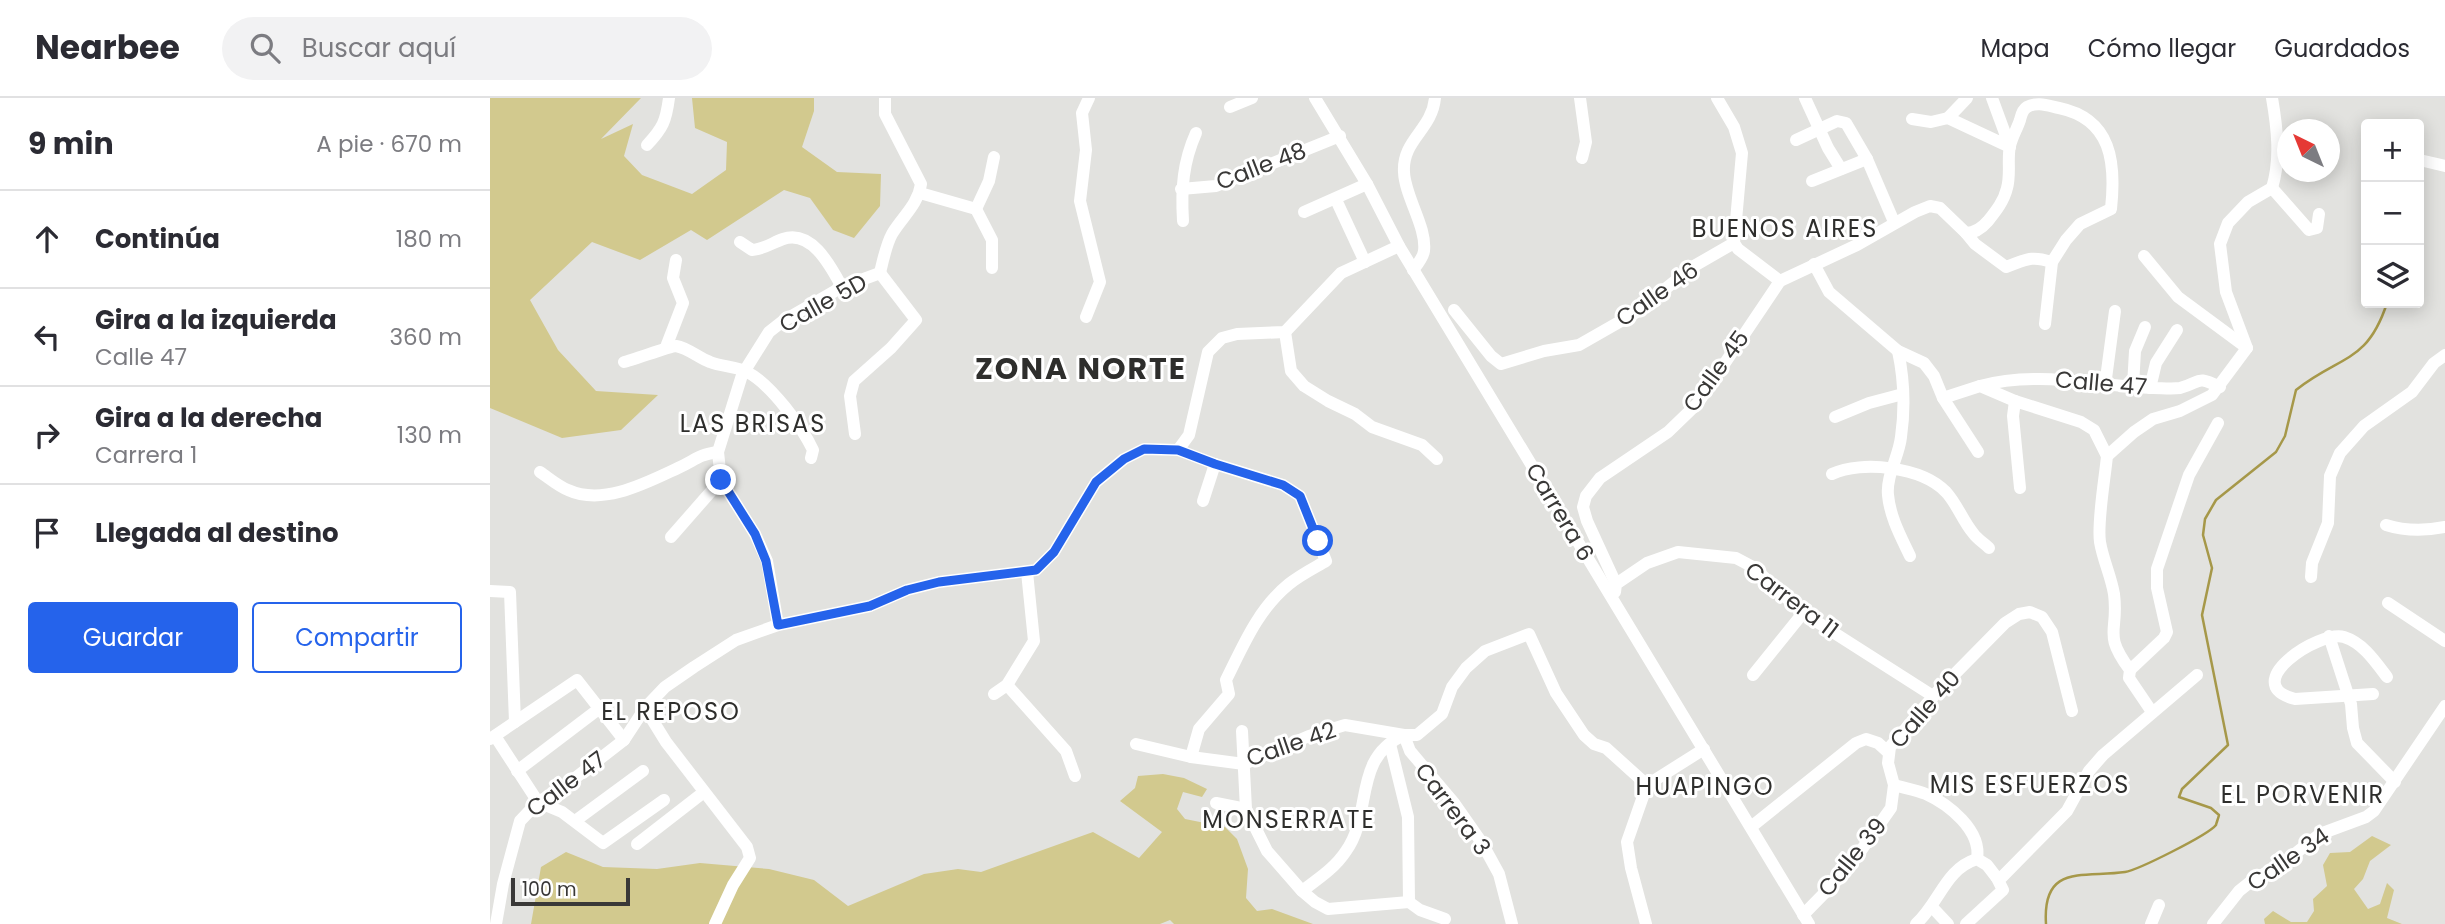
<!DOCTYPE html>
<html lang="es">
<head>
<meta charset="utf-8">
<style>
	:root { --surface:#fff; --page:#f2f2f3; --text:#2b2b33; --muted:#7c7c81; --line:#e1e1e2; --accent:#2563eb }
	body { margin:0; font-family:Poppins,sans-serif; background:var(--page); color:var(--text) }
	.controls { position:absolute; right:21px; top:21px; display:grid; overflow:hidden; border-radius:7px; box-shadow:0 4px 18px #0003 }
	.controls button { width:63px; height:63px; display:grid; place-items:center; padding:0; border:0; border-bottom:2px solid var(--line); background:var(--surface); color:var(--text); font:35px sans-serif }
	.compass { position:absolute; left:1787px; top:21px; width:63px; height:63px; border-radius:50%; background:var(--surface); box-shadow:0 4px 18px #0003; rotate:317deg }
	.scale { position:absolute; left:21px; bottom:18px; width:119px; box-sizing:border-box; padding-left:7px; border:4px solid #393837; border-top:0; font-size:19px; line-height:24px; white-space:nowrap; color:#393837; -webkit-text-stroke:5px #fff; paint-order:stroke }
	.stop { position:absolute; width:21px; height:21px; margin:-16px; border:5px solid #2563eb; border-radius:50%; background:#fff }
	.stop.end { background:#2563eb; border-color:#fff; box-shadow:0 2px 7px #0008 }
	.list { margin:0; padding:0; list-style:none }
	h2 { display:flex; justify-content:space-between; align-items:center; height:91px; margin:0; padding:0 28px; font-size:30px }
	h2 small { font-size:23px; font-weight:400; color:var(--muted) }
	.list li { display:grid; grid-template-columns:46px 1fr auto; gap:21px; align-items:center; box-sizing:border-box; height:98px; padding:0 28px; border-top:2px solid var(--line) }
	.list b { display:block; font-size:26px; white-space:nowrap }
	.list p { margin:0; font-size:23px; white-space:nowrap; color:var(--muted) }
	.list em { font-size:23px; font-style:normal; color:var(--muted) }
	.actions { display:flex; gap:14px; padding:21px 28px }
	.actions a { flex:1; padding:16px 0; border:2px solid var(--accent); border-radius:7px; text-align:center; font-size:24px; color:var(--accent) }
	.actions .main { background:var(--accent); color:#fff }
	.icon { flex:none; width:38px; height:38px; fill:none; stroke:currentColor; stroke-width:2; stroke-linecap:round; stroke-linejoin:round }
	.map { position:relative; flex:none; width:1955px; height:826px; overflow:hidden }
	header { display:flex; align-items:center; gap:42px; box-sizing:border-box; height:98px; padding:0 35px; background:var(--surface); border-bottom:2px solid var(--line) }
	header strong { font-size:33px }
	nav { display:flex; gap:38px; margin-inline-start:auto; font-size:24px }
	.search { width:490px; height:63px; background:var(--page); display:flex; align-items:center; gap:18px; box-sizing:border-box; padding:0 24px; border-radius:38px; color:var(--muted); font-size:26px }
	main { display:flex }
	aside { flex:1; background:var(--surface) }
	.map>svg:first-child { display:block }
	.green { fill:#d2c98e }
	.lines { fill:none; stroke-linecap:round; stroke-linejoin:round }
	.stream { stroke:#a69849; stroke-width:2.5 }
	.minor { stroke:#fff; stroke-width:12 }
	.route { stroke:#2563eb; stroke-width:9 }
	.labels { text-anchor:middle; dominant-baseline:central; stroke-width:6; stroke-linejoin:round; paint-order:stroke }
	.street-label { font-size:23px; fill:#393837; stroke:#fff }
	.neighbourhood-label { font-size:24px; letter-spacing:2px; fill:#2e2e2c; stroke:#fff }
	.district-label { font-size:30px; font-weight:bold; letter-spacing:2px; fill:#2e2e2c; stroke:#fff }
</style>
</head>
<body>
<header>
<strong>Nearbee</strong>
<div class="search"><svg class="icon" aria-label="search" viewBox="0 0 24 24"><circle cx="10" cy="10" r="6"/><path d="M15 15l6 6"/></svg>Buscar aquí</div>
<nav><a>Mapa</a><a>Cómo llegar</a><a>Guardados</a></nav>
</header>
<main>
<aside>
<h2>9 min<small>A pie · 670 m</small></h2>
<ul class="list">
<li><svg class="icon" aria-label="ahead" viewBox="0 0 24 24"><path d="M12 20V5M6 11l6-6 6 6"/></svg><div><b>Continúa</b></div><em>180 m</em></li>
<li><svg class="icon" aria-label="left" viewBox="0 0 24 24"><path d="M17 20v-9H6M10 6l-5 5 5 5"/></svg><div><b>Gira a la izquierda</b><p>Calle 47</p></div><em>360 m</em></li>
<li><svg class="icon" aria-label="right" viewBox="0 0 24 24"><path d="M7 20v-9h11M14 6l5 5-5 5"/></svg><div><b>Gira a la derecha</b><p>Carrera 1</p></div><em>130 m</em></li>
<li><svg class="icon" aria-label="arrive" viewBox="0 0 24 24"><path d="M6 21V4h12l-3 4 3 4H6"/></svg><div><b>Llegada al destino</b></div></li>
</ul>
<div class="actions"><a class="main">Guardar</a><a>Compartir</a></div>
</aside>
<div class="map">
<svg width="1955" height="826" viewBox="0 0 1955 826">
	<rect width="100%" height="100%" fill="#e2e2df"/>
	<g class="green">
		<polygon points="0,0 151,0 111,41 143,26 134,58 152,77 202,96 236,72 237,44 205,30 202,0 324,0 324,13 312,49 347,74 391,76 390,108 364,140 343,132 320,100 294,92 217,142 201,132 150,162 102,144 40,202 68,252 106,293 168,297 131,332 72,340 0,310"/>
		<polygon points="673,676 694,680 717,691 712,699 693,694 687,711 695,721 735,729 747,741 758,771 756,800 767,813 782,811 823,826 684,826 680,822 670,826 41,826 51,769 76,754 113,769 167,771 210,765 279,771 324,782 358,808 434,776 468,771 491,774 603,734 649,760 672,734 630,703 645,690 648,678"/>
		<polygon points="1882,738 1901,747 1880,763 1873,781 1864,791 1878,811 1890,806 1897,785 1904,792 1897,820 1912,826 1775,826 1774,821 1783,813 1801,824 1817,824 1824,813 1823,801 1837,788 1833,767 1840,755 1860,754"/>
	</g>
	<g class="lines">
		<path class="stream" d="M 1556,826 C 1552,765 1594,780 1635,774 C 1648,772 1718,737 1726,727 C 1726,726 1729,718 1729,717 L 1721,710 L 1689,699 L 1692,691 L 1738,647 L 1712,517 L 1722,470 L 1713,437 L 1715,421 L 1726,402 L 1786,354 L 1795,338 L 1806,292 C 1850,257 1877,266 1897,205"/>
		<g class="minor">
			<polyline points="825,0 877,86 909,148 1319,826"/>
			<polyline points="1090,0 1096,44 1092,60"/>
			<polyline points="1227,0 1244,29 1252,55 1244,145 1248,151 1290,183"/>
			<polyline points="1315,0 1338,50 1351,71"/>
			<polyline points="740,9 762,0"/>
			<polyline points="1458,20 1477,0"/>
			<polyline points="1422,21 1441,24 1458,20 1520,49 1502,0"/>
			<polyline points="1306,42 1347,23 1356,25 1377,61 1404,124"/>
			<path d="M 157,47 C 173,30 176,23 179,0"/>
			<polyline points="1934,63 1955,68"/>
			<polyline points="1322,83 1377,61"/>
			<polyline points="1782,90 1819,132 1827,130 1829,116"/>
			<polyline points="691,91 726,88 850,38"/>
			<polyline points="430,95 486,111"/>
			<polyline points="848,106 875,164"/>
			<polyline points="486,111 502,142 502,170"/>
			<polyline points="486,111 499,83 504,59"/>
			<polyline points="814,114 877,86"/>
			<path d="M 693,123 C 691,91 693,64 706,35"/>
			<path d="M 1476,135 L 1485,146 L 1516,169 C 1536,162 1540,157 1562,164"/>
			<path d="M 250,144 L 262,152 C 274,151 282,145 293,141 C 322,131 341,169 352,189"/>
			<polyline points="1654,158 1688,199 1757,250"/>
			<polyline points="1324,166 1339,194 1408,253 1434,265 1444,278 1453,300 1488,354"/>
			<path d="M 923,172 C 927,167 933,160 934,153 C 937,129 915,99 914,74 C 912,42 942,32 945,0"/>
			<path d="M 390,175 C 393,162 396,147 402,136 C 412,119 428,107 431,86 L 395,16 L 395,0"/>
			<polyline points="964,212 1001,258 1011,266 1054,253 1089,247 1145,215 1204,168 1244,145"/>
			<polyline points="596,219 610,184 590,103 596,52 592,15 599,0"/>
			<polyline points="795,234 801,273 814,288 838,303 865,316 882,329 932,347 947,361"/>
			<polyline points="176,249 193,205 183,180 186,162"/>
			<path d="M 1408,253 C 1414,281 1415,311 1411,339 C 1409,358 1396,378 1398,397 C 1400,419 1411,439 1420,458"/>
			<path d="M 134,264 C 143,262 181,248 186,248 C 198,250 209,260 220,264 C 232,269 247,268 257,274 C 281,286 312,329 323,352 L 321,360"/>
			<path d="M 1490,288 C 1548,272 1604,288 1663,290 C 1671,290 1682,291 1690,290 C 1712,284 1705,277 1730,289"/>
			<polyline points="1615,288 1625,213"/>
			<polyline points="1643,288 1645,253 1655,229"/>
			<polyline points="1660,290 1666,265 1687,232"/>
			<polyline points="1453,300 1490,288 1525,303 1591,324 1604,332 1617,358"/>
			<polyline points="1525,303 1523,318 1530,390"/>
			<polyline points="1345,319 1379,305 1413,296"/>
			<polyline points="365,336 360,298 364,283 401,250 426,222 390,175"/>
			<path d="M 688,352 L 725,366 L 793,387 L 810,398 L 836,463 C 824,470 810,477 799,486 C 768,511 753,548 736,582 L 739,596 L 709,631 L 701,659"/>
			<path d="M 50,374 C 59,380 68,388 78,392 C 113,408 156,385 188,370 C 206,362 207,357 228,354"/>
			<path d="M 1342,376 C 1372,362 1432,369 1456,394 C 1467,406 1473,423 1483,435 C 1487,441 1494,445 1499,450"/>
			<polyline points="713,403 725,366"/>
			<path d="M 1896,427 C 1915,433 1935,433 1955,429"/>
			<polyline points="181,439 231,382"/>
			<polyline points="1821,479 1822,465 1838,425 1840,378 1850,355 1874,328 1922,294 1944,265 1955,257"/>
			<path d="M 1126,486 L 1097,423 L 1093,409 L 1096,398 L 1110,380 L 1178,334 L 1208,305 L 1290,183 L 1367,147 L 1425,114 L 1440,108 L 1450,110 L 1476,135 C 1485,135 1492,130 1498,123 C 1506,113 1514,103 1517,90 C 1521,76 1517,61 1520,48 C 1522,39 1527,31 1530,22 C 1531,18 1532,12 1537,9 C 1547,3 1559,8 1569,10 C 1622,21 1626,65 1621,111 L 1590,126 L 1576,142 L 1562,164 L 1555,226"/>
			<polyline points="0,493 20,494 25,624"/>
			<polyline points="1125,494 1126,486 1157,465 1188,454 1246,460 1263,469 1313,515 1443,598"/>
			<polyline points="1898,505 1955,543"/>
			<polyline points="288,527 277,463 265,436 231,382 228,354 252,277 279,234 293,223 352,189 390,175"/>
			<polyline points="1839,538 1861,606 1863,630 1867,645 1905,684"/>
			<polyline points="1640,572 1674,540 1677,534 1667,490 1667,471 1699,377 1728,325"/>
			<polyline points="1263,577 1313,515"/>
			<polyline points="517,587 576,653 585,678"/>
			<polyline points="504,596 517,587 544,543 537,474"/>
			<path d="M 1883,596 L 1805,601 C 1747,586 1829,532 1854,539 C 1873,545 1885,563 1897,579"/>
			<polyline points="155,610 176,644 257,749 260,760 243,787 225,826"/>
			<path d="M 1662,614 L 1639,580 L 1640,572 C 1612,534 1629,535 1624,496 C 1621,478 1613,462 1610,444 C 1607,424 1615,380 1617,358 L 1644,334 L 1663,321 L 1690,313 L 1722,297 L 1757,250 L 1736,194 L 1730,146 L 1738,125 L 1758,104 L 1782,90 C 1791,61 1787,29 1782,0"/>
			<polyline points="752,633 756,711 777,753 812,793 825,804 838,811 919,804 930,812 955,821"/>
			<polyline points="5,638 48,704 72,714 113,745 174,702"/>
			<polyline points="0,641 87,582 134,642"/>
			<polyline points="646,646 701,659 754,666 819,638 855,627 914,637 927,637 952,616 962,589 976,570 995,553 1039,536 1066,595 1094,637 1104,646 1116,650 1157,687 1137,744 1141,770 1156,826"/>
			<polyline points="900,646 918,719 919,804"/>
			<polyline points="27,673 110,610"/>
			<polyline points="1157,687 1214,651"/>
			<path d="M 1404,687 C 1414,690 1426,692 1436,696 C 1458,706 1492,732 1487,761"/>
			<polyline points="726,705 756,711"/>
			<polyline points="85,723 153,673"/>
			<polyline points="1261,729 1366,645 1376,641 1388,645 1399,655"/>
			<polyline points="147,746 214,694"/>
			<path d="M 812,793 C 828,781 845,770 856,753 C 883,716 862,660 914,637 L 920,653 L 964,705 L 992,745 L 1009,776 L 1022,826"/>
			<polyline points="1442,809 1458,826"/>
			<polyline points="1313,817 1358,771 1401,710 1404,687 1398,665 1400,649 1448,593 1515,525 1529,516 1540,514 1552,519 1562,534 1582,613"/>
			<polyline points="6,826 13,786 30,723 48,704 71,691 134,642 155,610 175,589 204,569 246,542 288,527 380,508 417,492 449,484 546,472 564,454 606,384 634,361 654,351 688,352 699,337 718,254 732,240 747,236 795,234 851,175 909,148"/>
			<path d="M 1426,826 C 1450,804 1455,771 1487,761 L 1497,767 L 1507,780 L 1512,779 L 1577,713 L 1599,673 L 1613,657 L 1707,577"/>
			<polyline points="1476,826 1513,792 1507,780"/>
			<polyline points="1661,826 1669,807"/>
			<polyline points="1723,826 1749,793 1759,785 1797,762 1830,736 1876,719 1884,713 1955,608"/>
		</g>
	</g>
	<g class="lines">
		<polyline class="route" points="231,382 265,436 276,463 288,527 380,508 417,492 449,484 546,472 564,454 606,384 634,361 654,351 688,352 725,366 793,387 810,398 828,443"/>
	</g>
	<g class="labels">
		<g class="street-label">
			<text transform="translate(771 68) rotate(-21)">Calle 48</text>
			<text transform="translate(1167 196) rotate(-35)">Calle 46</text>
			<text transform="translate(333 205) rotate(-29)">Calle 5D</text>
			<text transform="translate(1226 273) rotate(-54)">Calle 45</text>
			<text transform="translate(1611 285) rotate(5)">Calle 47</text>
			<text transform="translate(1070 414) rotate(59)">Carrera 6</text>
			<text transform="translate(1302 502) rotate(37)">Carrera 11</text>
			<text transform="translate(1435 611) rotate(-49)">Calle 40</text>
			<text transform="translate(801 646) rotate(-19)">Calle 42</text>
			<text transform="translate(76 686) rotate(-37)">Calle 47</text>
			<text transform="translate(963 711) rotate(53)">Carrera 3</text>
			<text transform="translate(1362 759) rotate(-51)">Calle 39</text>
			<text transform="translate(1798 761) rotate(-34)">Calle 34</text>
		</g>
		<g class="neighbourhood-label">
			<text x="1295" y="130">BUENOS AIRES</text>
			<text x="263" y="325">LAS BRISAS</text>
			<text x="181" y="613">EL REPOSO</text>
			<text x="1540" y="686">MIS ESFUERZOS</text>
			<text x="1215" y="688">HUAPINGO</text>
			<text x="1813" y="696">EL PORVENIR</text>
			<text x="799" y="721">MONSERRATE</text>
		</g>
		<g class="district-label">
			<text x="591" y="270">ZONA NORTE</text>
		</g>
	</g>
</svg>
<div class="controls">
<button>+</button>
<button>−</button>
<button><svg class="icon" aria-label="layers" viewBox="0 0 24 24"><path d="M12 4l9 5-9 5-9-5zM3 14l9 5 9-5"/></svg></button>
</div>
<svg class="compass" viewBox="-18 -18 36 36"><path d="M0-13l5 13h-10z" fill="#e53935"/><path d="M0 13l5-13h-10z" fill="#7c7c81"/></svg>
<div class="scale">100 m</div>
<div class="stop" style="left:828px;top:443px"></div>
<div class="stop end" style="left:231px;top:382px"></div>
</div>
</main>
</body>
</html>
